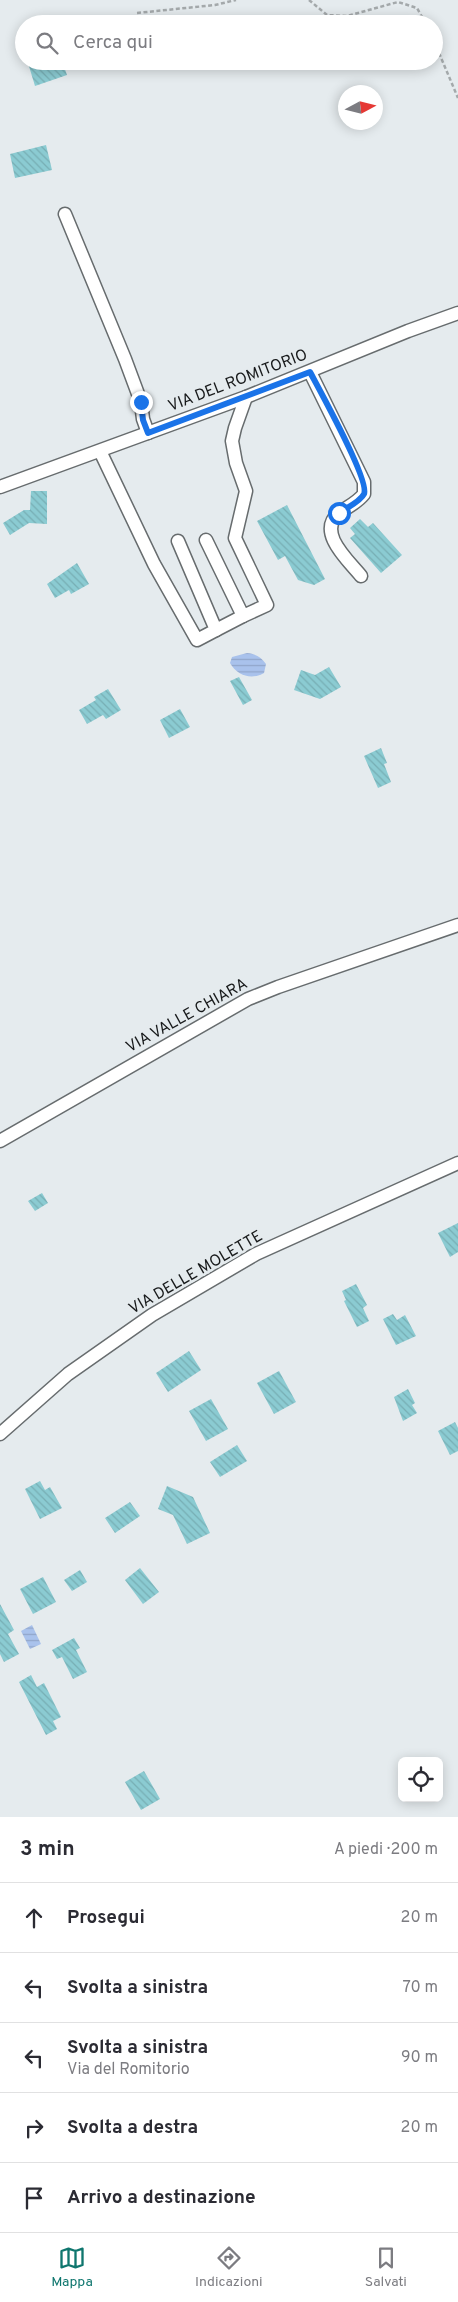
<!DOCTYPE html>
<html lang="it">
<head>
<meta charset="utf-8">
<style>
	:root { --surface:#fff; --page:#f2f2f3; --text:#2b2b33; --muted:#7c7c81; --line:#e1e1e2; --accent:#0f766e }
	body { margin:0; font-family:Overpass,sans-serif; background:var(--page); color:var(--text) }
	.controls { position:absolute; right:15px; bottom:15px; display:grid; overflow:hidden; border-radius:8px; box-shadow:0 2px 12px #0003 }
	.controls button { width:45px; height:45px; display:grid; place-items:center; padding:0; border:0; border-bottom:1px solid var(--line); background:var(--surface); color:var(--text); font:25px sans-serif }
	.compass { position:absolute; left:338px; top:85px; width:45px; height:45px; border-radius:50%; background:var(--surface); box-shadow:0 2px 12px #0003; rotate:83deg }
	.stop { position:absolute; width:15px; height:15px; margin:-11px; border:4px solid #1a73e8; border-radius:50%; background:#fff }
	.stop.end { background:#1a73e8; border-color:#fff; box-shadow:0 1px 5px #0008 }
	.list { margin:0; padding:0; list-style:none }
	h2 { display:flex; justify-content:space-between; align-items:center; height:65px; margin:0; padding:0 20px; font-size:21px }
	h2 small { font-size:16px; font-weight:400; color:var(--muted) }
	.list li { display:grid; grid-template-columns:32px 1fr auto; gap:15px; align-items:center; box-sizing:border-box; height:70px; padding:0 20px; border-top:1px solid var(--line) }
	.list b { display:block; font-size:19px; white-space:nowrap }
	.list p { margin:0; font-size:16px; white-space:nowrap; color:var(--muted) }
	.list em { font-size:16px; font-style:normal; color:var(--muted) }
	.icon { flex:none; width:28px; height:28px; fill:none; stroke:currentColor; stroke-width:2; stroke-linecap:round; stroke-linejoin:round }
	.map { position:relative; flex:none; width:458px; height:1817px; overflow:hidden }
	.search { position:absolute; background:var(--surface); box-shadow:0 2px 12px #0003; left:15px; right:15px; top:15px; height:55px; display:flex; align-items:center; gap:12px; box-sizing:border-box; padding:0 18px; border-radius:28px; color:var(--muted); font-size:19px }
	.sheet { height:415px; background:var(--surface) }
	nav { display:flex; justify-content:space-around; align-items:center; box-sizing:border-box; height:70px; border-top:1px solid var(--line); background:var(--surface); font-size:14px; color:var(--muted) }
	nav a { display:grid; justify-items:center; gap:2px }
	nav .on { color:var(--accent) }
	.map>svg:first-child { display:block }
	.water { fill:url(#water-rules) }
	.building { fill:url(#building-back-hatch) }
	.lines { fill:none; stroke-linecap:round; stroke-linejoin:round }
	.minor-casing { stroke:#676c6e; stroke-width:15 }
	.path { stroke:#a4a9ab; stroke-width:2.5; stroke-dasharray:4 2.5; stroke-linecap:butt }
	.minor { stroke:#fff; stroke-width:12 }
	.route { stroke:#1a73e8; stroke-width:6 }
	.labels { text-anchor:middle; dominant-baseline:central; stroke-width:5; stroke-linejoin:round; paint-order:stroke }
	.street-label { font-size:16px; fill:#17191a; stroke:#e5ebee }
</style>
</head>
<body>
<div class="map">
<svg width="458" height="1817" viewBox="0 0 458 1817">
	<defs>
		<pattern id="water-rules" width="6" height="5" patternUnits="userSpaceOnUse" patternTransform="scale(1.25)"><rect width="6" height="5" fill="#a9c2ec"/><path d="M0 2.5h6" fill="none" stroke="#91a6ca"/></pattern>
		<pattern id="building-back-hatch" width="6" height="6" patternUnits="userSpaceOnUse" patternTransform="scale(1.25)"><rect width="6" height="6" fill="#8bcbd2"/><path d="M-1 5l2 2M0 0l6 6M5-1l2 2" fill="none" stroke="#77aeb4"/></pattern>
	</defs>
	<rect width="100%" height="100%" fill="#e5ebee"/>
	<g class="water">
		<path d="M 247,653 C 256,654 261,657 266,664 L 264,673 C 252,680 237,676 230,663 L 232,657 Z"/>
		<polygon points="32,1625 41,1644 30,1649 21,1631"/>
	</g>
	<g class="building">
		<polygon points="33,61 62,61 67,75 35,86 28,63"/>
		<polygon points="46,145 52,170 15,178 10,154"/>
		<polygon points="31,491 47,491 47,524 29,523 10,535 3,523 24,510 30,510"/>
		<polygon points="287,505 325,579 314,585 298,580 285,556 278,560 257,521"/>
		<polygon points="360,519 368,527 373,523 402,555 381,573 350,538 355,534 350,528"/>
		<polygon points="77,563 89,584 71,594 69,590 55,598 47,584"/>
		<polygon points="329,667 341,687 320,699 294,690 301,670 315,675"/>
		<polygon points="239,677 252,700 243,705 230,681"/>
		<polygon points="108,689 121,710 106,719 103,715 87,724 79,710 96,700 94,697"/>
		<polygon points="180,709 190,727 169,738 160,720"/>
		<polygon points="381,748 387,763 384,764 391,782 378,788 364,756"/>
		<polygon points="42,1193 48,1203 35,1211 28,1201"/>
		<polygon points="458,1223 458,1252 450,1257 438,1233"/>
		<polygon points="356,1284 367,1305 363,1308 369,1321 357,1327 344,1301 346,1300 342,1291"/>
		<polygon points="393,1314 397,1320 405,1315 416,1336 396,1345 383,1319"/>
		<polygon points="189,1351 201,1370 168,1392 156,1373"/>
		<polygon points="279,1371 296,1402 274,1414 257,1383"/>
		<polygon points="408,1389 415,1403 412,1405 417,1413 403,1421 394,1397"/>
		<polygon points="211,1399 228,1429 206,1441 189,1411"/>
		<polygon points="455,1422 458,1428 458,1451 450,1455 438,1431"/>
		<polygon points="237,1445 247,1461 220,1477 210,1462"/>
		<polygon points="40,1481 45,1490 50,1487 62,1508 40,1519 25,1489"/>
		<polygon points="167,1486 193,1497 210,1533 187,1544 173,1515 158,1509"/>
		<polygon points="130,1502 140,1516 115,1533 105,1518"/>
		<polygon points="140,1568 159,1592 143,1604 125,1580"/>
		<polygon points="80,1570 87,1582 72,1591 64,1580"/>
		<polygon points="43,1577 56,1602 33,1614 20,1589"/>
		<polygon points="0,1604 14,1630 8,1634 19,1654 4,1662 0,1654"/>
		<polygon points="74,1638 80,1648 76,1650 87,1672 73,1679 62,1657 57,1659 52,1650"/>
		<polygon points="31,1675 37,1687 44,1683 61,1717 53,1721 57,1729 46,1735 19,1682"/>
		<polygon points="144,1771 160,1799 141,1810 125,1782"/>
	</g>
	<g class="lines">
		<defs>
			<g id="minor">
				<polyline points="65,214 125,359 141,402 143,419 148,433"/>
				<path d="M 310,372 L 364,482 L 364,494 C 357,503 347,507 339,513 C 316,532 348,560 361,576"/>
				<polyline points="100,451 154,564 197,640 216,630 178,541"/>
				<polyline points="0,487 246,397 408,331 458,313"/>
				<polyline points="206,540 243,616 267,605 235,538 246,491 236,463 232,441 235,428 246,397"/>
				<polyline points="216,630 243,616"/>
				<polyline points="0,1141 248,999 278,987 458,925"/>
				<polyline points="0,1434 68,1374 152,1315 256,1254 458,1163"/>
			</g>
		</defs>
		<use href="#minor" class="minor-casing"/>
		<g class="path">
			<polyline points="309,0 327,15 347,16 398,2 417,8 426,24"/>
			<polyline points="137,13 215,5 236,0"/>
			<polyline points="434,41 458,98"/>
		</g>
		<use href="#minor" class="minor"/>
	</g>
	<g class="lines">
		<path class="route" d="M 141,402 L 143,420 L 148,433 L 310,372 C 319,389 370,481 364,494 C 360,502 346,508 339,513"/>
	</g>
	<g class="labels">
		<g class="street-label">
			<text transform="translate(238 381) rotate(-21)">VIA DEL ROMITORIO</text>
			<text transform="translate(187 1016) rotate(-29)">VIA VALLE CHIARA</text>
			<text transform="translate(196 1273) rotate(-30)">VIA DELLE MOLETTE</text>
		</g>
	</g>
</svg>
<div class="controls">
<button><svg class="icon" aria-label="locate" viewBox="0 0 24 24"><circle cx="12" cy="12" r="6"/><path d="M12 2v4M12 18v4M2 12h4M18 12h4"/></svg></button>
</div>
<svg class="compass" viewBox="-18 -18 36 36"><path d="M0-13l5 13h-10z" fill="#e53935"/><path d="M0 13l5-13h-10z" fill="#7c7c81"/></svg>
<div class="stop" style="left:339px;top:513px"></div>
<div class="stop end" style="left:141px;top:402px"></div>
<div class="search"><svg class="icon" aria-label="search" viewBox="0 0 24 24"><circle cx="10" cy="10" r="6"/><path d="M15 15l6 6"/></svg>Cerca qui</div>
</div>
<section class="sheet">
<h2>3 min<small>A piedi · 200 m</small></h2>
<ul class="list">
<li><svg class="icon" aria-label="ahead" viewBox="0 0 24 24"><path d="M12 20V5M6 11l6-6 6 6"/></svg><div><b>Prosegui</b></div><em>20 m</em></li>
<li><svg class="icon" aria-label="left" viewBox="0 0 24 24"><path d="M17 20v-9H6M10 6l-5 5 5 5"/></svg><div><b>Svolta a sinistra</b></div><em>70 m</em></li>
<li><svg class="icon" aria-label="left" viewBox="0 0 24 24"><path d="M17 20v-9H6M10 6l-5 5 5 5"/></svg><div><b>Svolta a sinistra</b><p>Via del Romitorio</p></div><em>90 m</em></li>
<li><svg class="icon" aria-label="right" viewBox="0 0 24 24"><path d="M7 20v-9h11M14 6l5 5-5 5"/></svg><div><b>Svolta a destra</b></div><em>20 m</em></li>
<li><svg class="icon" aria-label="arrive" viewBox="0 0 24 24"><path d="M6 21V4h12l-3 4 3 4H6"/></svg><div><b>Arrivo a destinazione</b></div></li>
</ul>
</section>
<nav>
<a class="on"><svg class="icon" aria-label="map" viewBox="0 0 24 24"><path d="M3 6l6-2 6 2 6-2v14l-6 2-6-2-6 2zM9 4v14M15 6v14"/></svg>Mappa</a>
<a><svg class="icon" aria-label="directions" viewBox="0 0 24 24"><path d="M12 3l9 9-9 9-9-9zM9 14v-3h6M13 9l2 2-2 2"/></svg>Indicazioni</a>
<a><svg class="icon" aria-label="saved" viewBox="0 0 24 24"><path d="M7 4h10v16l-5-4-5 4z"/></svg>Salvati</a>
</nav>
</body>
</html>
